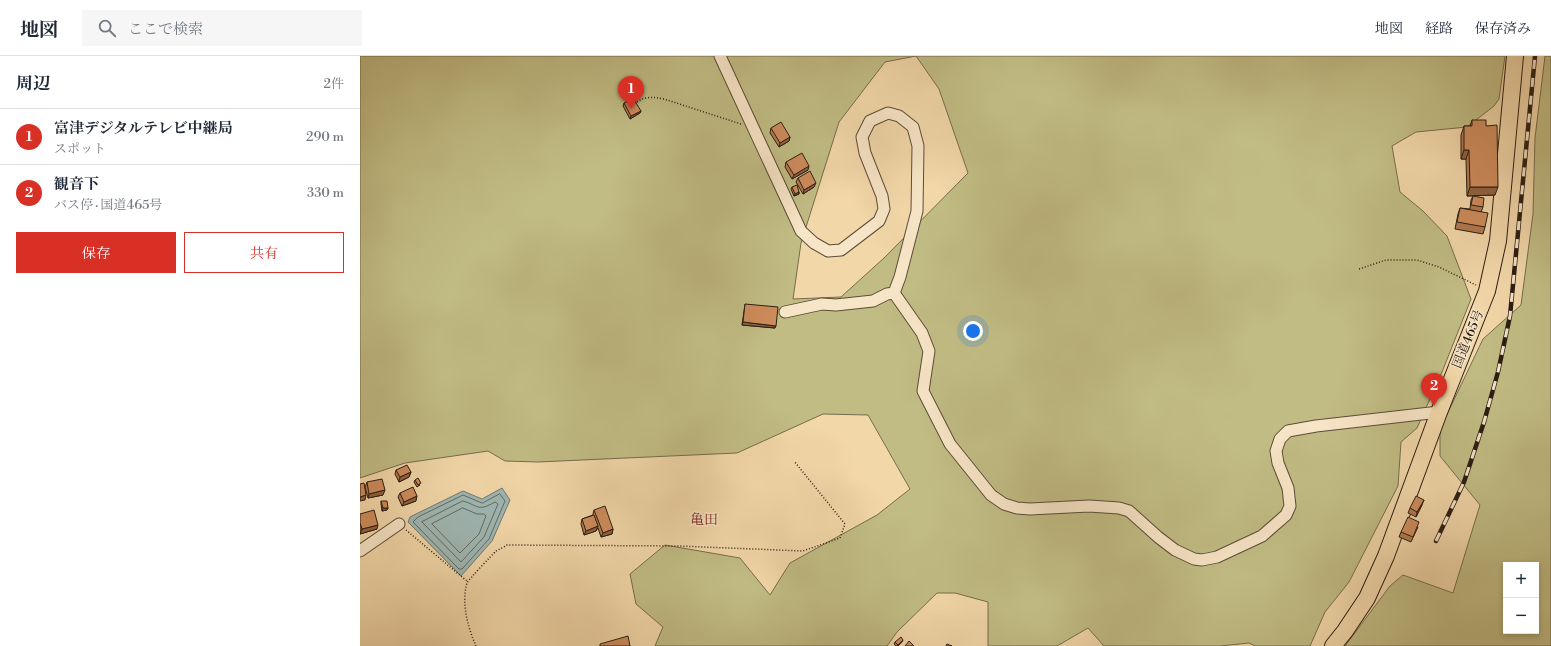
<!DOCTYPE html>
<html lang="ja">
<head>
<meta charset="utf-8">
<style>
	:root { --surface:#fff; --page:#f6f6f7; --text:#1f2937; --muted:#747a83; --line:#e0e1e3; --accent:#d93025 }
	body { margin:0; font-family:"Libre Bodoni","Noto Serif JP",serif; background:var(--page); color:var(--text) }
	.controls { position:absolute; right:12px; bottom:12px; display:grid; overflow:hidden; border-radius:0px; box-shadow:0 2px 6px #0003 }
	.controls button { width:36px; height:36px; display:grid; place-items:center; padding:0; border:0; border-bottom:1px solid var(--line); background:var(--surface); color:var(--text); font:20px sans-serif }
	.you { position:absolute; left:613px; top:275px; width:14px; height:14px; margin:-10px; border:3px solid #fff; border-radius:50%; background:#1a73e8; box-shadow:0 0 0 6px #1a73e833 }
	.badge { display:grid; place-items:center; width:26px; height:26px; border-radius:50%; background:var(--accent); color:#fff; font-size:13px; font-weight:700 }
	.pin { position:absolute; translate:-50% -33px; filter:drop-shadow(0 1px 2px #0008) }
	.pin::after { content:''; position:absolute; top:21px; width:14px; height:12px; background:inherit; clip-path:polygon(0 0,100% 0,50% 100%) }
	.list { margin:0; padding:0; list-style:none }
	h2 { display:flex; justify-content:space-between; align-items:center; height:52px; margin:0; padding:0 16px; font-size:17px }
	h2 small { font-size:13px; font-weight:400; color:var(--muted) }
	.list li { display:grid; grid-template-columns:26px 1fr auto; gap:12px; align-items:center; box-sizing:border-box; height:56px; padding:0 16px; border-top:1px solid var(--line) }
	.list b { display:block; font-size:15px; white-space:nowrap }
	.list p { margin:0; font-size:13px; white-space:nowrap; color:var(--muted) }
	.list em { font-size:13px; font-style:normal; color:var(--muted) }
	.actions { display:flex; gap:8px; padding:12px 16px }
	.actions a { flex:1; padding:9px 0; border:1px solid var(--accent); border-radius:0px; text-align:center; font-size:14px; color:var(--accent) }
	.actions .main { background:var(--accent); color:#fff }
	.icon { flex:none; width:22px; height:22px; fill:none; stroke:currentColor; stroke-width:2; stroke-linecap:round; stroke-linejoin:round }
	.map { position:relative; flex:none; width:1191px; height:590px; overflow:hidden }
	header { display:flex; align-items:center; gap:24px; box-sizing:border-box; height:56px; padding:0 20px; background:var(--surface); border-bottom:1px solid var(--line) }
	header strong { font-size:19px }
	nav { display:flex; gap:22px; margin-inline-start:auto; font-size:14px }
	.search { width:280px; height:36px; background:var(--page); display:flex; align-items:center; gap:10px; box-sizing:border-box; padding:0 14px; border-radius:0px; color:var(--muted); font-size:15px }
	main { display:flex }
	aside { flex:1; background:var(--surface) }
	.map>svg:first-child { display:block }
	.green { fill:#c1bc84; stroke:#766c4c; fill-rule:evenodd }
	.water { fill:#9fb7b3; stroke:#707973 }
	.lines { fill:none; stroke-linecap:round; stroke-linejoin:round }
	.shore { stroke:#646a63; stroke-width:1 }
	.minor-casing { stroke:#5c4c38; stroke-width:13 }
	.highway-casing { stroke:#2a1d13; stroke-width:18 }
	.path { stroke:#2a1d13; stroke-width:1.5; stroke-dasharray:1 2; stroke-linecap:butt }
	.minor { stroke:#f7e5c7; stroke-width:11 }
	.highway { stroke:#f2d7a9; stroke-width:16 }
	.rail-casing { stroke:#2a1d13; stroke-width:4.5 }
	.rail { stroke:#f7e5c7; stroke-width:3; stroke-dasharray:9; stroke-linecap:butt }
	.wall { fill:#b1784f; stroke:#2a1d13 }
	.shaded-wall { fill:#906240; stroke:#2a1d13 }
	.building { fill:#ce8c5c; stroke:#2a1d13 }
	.labels { text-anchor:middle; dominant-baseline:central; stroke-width:3; stroke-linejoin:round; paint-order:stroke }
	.street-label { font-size:13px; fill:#2a1d13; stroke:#f7e5c7 }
	.neighbourhood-label { font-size:14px; fill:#7a1f14; stroke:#f7e5c7 }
</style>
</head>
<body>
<header>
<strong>地図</strong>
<div class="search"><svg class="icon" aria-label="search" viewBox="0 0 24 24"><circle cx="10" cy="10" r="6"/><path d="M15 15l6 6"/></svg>ここで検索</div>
<nav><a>地図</a><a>経路</a><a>保存済み</a></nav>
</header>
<main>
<aside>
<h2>周辺<small>2件</small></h2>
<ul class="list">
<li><span class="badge">1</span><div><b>富津デジタルテレビ中継局</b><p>スポット</p></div><em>290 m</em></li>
<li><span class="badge">2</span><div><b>観音下</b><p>バス停 · 国道465号</p></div><em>330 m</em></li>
</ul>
<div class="actions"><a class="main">保存</a><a>共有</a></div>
</aside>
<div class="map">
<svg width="1191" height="590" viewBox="0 0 1191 590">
	<rect width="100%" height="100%" fill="#f2d7a9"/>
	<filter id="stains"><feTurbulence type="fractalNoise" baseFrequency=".005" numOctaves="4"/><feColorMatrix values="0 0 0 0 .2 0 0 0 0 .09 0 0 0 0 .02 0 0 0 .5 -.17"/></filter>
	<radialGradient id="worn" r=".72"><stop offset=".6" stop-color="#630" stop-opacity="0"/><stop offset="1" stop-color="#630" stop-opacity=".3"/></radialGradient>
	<g class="green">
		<path d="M 0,0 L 1145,0 L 1139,43 L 1134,50 L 1107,71 L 1056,76 L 1032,90 L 1040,136 L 1063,155 L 1087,180 L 1111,243 L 1082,316 L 1057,372 L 1041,386 L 1038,430 L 989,526 L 965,556 L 950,590 L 895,590 L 889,587 L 860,590 L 744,590 L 728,572 L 697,590 L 628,590 L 628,546 L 595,537 L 577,537 L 537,576 L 527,590 L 295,590 L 303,571 L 276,548 L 270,518 L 305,489 L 380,502 L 410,539 L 430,507 L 517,459 L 550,433 L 508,359 L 463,358 L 377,397 L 178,406 L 145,405 L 128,395 L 45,407 L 0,422 ZM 556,0 L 579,33 L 608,117 L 524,202 L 481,241 L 433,243 L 441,187 L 479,66 L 525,6 Z"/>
		<path d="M 1185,0 L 1191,0 L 1191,590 L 985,590 L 1030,530 L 1043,519 L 1093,537 L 1120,449 L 1080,400 L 1080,373 L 1123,283 L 1161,249 L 1173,158 L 1175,82 ZM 1146,509 L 1176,509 L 1176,575 L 1146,575 Z"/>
	</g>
	<polygon class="water" points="142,432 150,444 132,485 101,520 48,466 50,461 56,458 103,435 122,443"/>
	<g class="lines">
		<g class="shore">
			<polygon points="140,438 145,445 129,483 102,513 99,513 53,466 58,461 103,439 122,447"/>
			<path d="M 103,445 C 120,450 117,456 135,446 L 138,448 L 124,481 L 101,506 L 62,466 Z"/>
			<polygon points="103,452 117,458 124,458 126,460 119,478 100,497 72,468"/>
		</g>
		<defs>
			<g id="minor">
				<polyline points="360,0 441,175 454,187 468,195 481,194 519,165 524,153 522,140 505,97 502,81 510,65 528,57 539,60 553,71 558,90 557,155 540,221 534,237"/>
				<polyline points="534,237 562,277 569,295 563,335 590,388 631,439 644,448 657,452 670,453 729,450 759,452 769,455 798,481 815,494 834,503 842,504 857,501 902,480 926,459 930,450 928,432 918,407 916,395 920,383 928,375 956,370 1079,356"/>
				<polyline points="425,256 462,248 476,249 513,245 527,238 534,237"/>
				<polyline points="0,495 39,468"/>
			</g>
			<polyline id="highway" points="973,590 985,575 1007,542 1026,500 1079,356 1127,235 1138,185 1155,0"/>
		</defs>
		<use href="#minor" class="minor-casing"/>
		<use href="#highway" class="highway-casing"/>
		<g class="path">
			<path d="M 277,46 C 285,40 294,41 304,43 L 381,68"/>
			<polyline points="999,213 1026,204 1057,204 1079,211 1116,229"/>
			<polyline points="46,474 108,526"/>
			<path d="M 116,590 C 108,572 101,547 107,527 C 109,523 132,499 136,495 C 140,493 144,491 147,489 L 319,490 L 443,495 L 480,482 L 485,468 L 434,405"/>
		</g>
		<use href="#minor" class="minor"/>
		<use href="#highway" class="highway"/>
		<defs>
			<polyline id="rail" points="1076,485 1104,426 1124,366 1138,316 1150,260 1175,0"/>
		</defs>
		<use href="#rail" class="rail-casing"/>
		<use href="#rail" class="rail"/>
	</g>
	<g class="wall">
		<polygon points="264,47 281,55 280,57 270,63 263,50"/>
		<polygon points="1112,64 1126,70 1135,139 1107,140 1106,103 1101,103 1101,79 1104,70 1110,70"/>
		<polygon points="411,72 430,81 429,85 419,91 410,77"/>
		<polygon points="426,106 448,114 432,123 425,111"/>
		<polygon points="438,122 454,131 443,138 436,126"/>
		<polygon points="432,131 439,136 439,138 434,140 431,133"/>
		<polygon points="1113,140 1123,151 1121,156 1125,171 1123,178 1095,173 1098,158 1100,152 1110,153 1111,144"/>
		<polygon points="385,248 415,272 382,269"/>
		<polygon points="36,414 51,416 49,421 39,426 35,418"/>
		<polygon points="55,424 60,429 57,431 54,426"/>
		<polygon points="7,426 23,439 8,442 5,431"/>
		<polygon points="40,437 56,445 42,450 38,441"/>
		<polygon points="21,445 28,452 27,454 22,455 21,448"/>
		<polygon points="1062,449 1056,461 1048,457 1050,452"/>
		<polygon points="234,454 253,473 252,478 241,481 238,472 236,475 224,479 221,468 222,463 233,459 233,458"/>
		<polygon points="0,458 17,473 0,478"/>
		<polygon points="1058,471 1051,486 1039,481 1041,476"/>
		<polygon points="535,586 542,586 538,590 536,590 534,588"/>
	</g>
	<g class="shaded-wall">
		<polygon points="281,55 280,57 270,63 271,60"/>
		<polygon points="430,81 429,85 419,91 420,87"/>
		<polygon points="1104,94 1109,94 1106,103 1101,103"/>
		<polygon points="449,110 448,114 432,123 434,119"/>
		<polygon points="456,127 454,131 443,138 444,134"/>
		<polygon points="1110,131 1138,131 1135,139 1107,140"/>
		<polygon points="439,136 439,138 434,140 435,138"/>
		<polygon points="383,266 416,270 415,272 382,269"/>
		<polygon points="51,416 49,421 39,426 40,421"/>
		<polygon points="25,434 23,439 8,442 9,438"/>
		<polygon points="6,439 5,444 0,445 0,441"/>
		<polygon points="57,440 56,445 42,450 44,446"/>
		<polygon points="1064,444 1062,449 1056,461 1057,456"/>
		<polygon points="23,452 28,452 27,454 22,455"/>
		<polygon points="18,469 17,473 0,478 2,473"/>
		<polygon points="238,470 236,475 224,479 226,475"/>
		<polygon points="253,473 252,478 241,481 243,477"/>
		<polygon points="543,584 542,586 538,590 537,590"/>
	</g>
	<g class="building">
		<polygon points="273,42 281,55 271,60 264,47"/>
		<polygon points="1112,64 1126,64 1126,70 1137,69 1138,131 1110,131 1109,94 1104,94 1104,70 1112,70"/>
		<polygon points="421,66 430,81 420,87 411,72"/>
		<polygon points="442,97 449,110 434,119 426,106"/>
		<polygon points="450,115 456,127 444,134 438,122"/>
		<polygon points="437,129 439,136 435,138 432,131"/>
		<polygon points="1113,140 1124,142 1123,151 1111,149"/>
		<polygon points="1100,152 1128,157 1125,171 1097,166"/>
		<polygon points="385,248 418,251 416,270 383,266"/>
		<polygon points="47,409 51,416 40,421 36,414"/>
		<polygon points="58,422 61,427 58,429 55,424"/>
		<polygon points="22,423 25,434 9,438 7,426"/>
		<polygon points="4,427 6,439 0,441 0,428"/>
		<polygon points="53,431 57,440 44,446 40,437"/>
		<polygon points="1056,440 1064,444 1057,456 1050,452"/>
		<polygon points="21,445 27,445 28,452 23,452"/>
		<polygon points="245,450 253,473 243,477 234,454"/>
		<polygon points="14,454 18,469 2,473 0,467 0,458"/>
		<polygon points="234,459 238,470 226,475 222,463"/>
		<polygon points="1048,461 1059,466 1053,481 1041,476"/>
		<polygon points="268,580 270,590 240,590 240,588"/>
		<polygon points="541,581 543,584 538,589 535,586"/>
		<polygon points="549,585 554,590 545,590"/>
		<polygon points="587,588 592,590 586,590"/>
	</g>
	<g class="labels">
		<g class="street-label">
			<text transform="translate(1108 283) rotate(-68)">国道465号</text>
		</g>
		<g class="neighbourhood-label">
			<text x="344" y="464">亀田</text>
		</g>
	</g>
	<rect width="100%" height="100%" filter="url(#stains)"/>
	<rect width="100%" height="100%" fill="url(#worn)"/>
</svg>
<div class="controls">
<button>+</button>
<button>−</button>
</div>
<div class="you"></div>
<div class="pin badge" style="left:271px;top:53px">1</div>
<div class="pin badge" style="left:1074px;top:350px">2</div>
</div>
</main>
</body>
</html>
